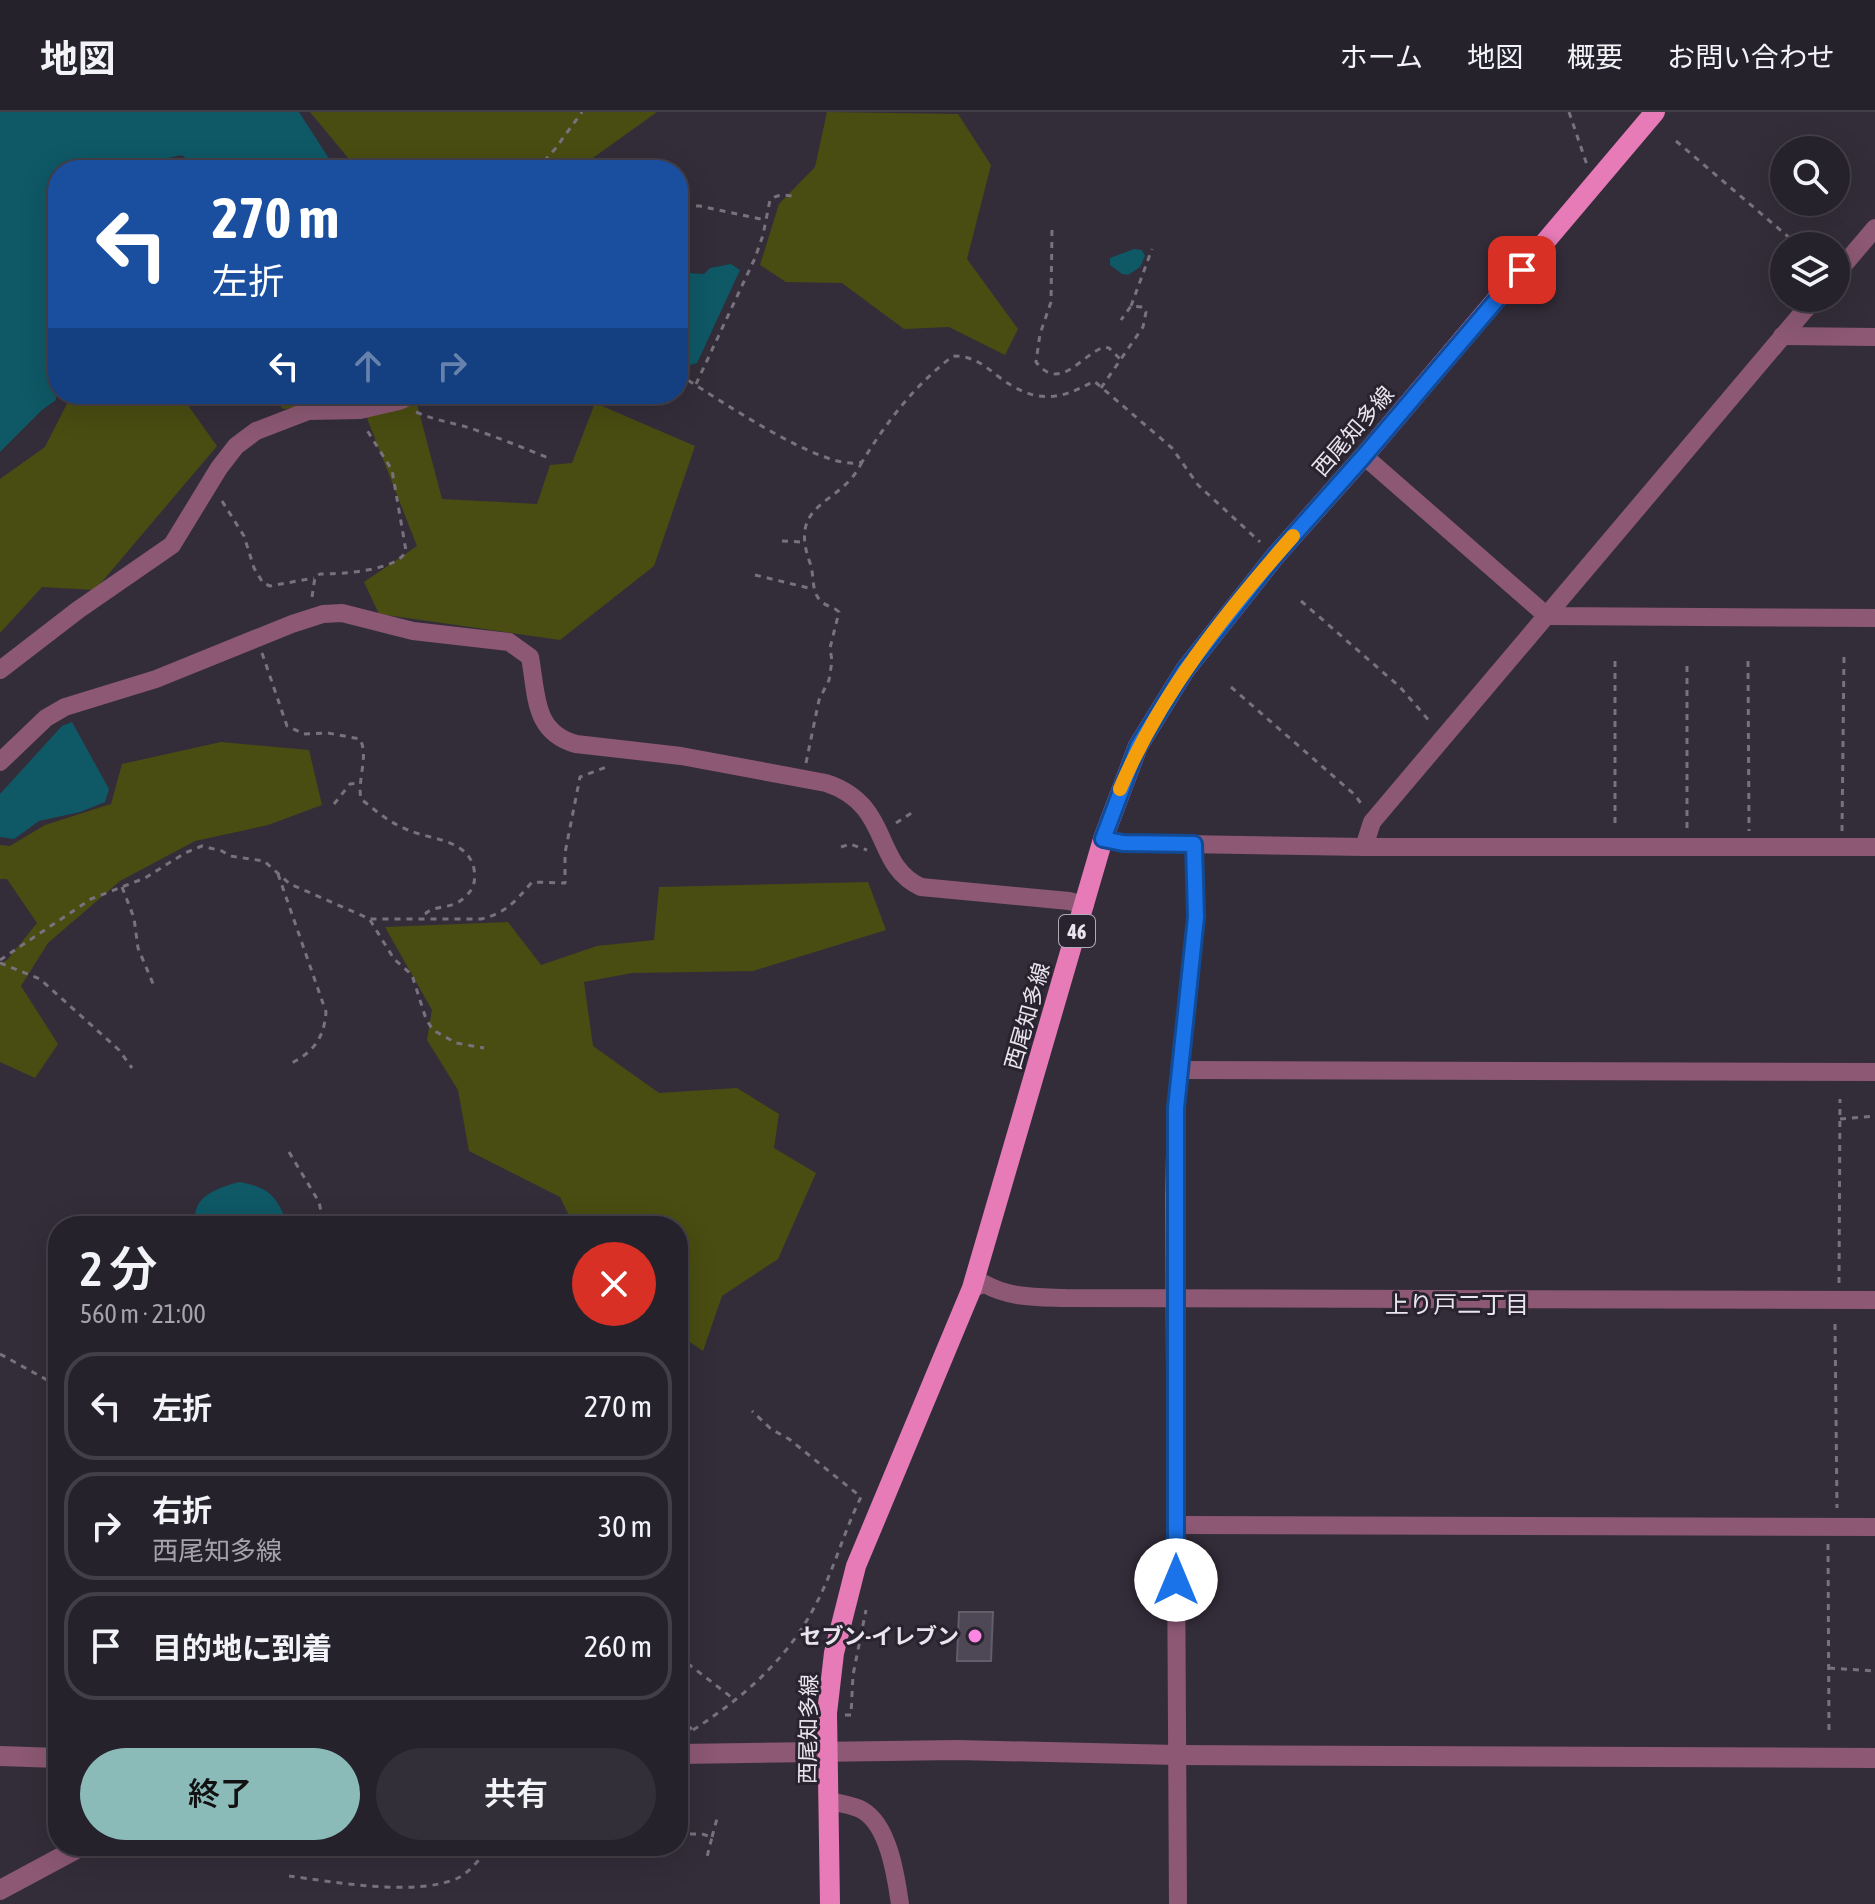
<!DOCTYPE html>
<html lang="ja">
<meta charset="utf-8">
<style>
body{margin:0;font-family:"Asap Condensed","Noto Sans JP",sans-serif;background:#322f38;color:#f1f3f6;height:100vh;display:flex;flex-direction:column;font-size:30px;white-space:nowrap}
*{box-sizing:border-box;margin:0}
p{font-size:26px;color:#a4a4a9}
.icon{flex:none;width:44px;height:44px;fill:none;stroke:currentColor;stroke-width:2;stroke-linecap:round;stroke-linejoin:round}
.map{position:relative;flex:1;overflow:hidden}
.details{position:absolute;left:48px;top:1104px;width:640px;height:640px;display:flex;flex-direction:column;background:#26222c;border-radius:32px;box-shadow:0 8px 32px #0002,0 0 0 2px #423f48}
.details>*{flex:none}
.top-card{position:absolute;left:48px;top:48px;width:640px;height:244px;border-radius:32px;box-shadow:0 8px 32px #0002,0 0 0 2px #423f48;background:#1a4fa0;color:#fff;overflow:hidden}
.tools{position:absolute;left:1770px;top:24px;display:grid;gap:16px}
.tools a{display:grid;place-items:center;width:80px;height:80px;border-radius:50%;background:#26222c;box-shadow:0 8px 32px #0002,0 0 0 2px #423f48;font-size:40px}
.pin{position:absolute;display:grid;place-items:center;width:68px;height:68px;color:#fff;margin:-34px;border-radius:16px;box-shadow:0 4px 12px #0006}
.me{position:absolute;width:88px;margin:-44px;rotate:0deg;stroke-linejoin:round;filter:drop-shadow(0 0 6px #0008)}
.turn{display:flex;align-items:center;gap:28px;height:168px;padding:0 32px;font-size:36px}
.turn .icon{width:104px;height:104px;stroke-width:2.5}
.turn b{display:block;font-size:56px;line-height:68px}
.lanes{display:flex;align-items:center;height:76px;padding:0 32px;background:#0003;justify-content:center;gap:40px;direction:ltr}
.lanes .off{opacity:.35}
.round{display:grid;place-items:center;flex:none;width:84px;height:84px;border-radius:42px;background:#322f38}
.overview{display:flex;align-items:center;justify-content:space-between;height:136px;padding:0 32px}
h1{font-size:48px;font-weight:600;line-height:60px}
.action{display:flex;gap:16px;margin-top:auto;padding:16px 32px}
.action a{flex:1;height:92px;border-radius:48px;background:#8bbbb9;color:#111;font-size:32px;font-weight:600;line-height:92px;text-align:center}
.action a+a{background:#322f38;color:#f1f3f6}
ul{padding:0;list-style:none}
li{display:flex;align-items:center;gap:24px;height:108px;margin:0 16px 12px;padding:0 16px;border:4px solid #423f48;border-radius:32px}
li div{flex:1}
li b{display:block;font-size:30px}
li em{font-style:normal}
header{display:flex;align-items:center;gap:48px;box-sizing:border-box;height:112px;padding:0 40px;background:#26222c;border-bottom:2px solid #423f48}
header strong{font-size:38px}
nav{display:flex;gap:44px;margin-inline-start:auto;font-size:28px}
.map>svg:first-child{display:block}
.green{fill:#494d11}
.water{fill:#0f5866}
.building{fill:#4e4756;stroke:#625c6b;stroke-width:2}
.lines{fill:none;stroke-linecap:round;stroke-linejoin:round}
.path{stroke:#77727d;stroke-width:3;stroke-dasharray:6 6;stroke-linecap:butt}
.minor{stroke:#8c5874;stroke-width:18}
.tertiary{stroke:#8c5874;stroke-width:20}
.primary{stroke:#e67bb7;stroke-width:20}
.route-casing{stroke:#114b97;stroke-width:20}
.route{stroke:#1a73e8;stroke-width:14}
.slow{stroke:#f59e0b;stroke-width:14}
.poi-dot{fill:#fc86e3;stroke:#292330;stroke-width:3}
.labels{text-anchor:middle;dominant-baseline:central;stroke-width:6;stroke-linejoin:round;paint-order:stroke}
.shield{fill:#292330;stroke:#afabb5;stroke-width:2}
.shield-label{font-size:20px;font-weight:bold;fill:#e9e5ee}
.street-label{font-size:22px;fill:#e9e5ee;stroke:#292330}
.poi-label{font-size:22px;font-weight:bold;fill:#e9e5ee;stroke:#292330;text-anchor:end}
.neighbourhood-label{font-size:24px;fill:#e9e5ee;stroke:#292330}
</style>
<header>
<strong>地図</strong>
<nav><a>ホーム</a><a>地図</a><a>概要</a><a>お問い合わせ</a></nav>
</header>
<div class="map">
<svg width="1875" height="1792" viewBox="0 0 1875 1792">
<rect width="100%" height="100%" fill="#332d3a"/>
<!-- green -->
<g class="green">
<path d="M310,0H657L576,58H358Z"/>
<path d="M827,0L958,2L991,53L967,147L1018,217L1005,243L949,215L904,217L842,171L786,170L760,153L779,92L815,55Z"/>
<path d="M72,282H199L187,292L217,334L95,478L42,475L0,521V367L45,335Z"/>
<path d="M270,282H429L417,292L442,387L537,392L550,353L572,351L595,291L695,334L654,454L560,528L379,502L364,470L417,434L361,291L283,297Z"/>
<path d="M221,630L309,638L322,693L268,713L195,729L120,769L48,831L21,874L58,932L35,966L0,950V851L7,848L37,811L7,767H0V733L10,734L45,713L111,692L122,652Z"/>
<path d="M868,770L886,818L753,859L632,861L584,870L593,934L659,981L737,976L779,1002L774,1036L816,1061L778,1147L722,1184L703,1239L678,1222V1114H574L560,1085L469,1039L458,978L427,928L432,898L385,815L508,810L541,853L597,834L654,828L659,775Z"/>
</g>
<!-- water -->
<g class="water">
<path d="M0,0H299L328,45L343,58H198L182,43L146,51L144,58H58V195L49,210L52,232L58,245L56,288L42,298L0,340Z"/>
<path d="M1134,137L1142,138L1145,144L1140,155L1128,163L1122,162L1110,153V146Z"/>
<path d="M731,152L740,158L697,251L687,254L678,245V169L688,161L704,162L710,156Z"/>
<path d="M72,610L109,677L105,690L80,700L39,709L14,727L0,725V682L62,614Z"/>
<path d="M240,1070C271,1076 277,1085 288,1114H198C186,1087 218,1075 240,1070Z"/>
</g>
<!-- building -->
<path class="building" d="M959,1500H993L991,1549H957Z"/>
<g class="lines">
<!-- path -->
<g class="path">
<path d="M1569,0L1587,53"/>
<path d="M1676,29L1799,134"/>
<path d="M536,58L555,37L582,0"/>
<path d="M684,94H700L765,108"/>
<path d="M1052,118L1051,190L1040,222L1036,250C1060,281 1081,243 1104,235L1109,236L1121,248"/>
<path d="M1131,194L1152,137"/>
<path d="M678,262C713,283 825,362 862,350C887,309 916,272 953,244C973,244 984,253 999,265C1034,291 1057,290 1094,269L1172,336L1198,373L1260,430"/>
<path d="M696,272L755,146L763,123L770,88C778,81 787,83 797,85"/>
<path d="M1101,276L1143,215L1146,200L1143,195L1131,194L1121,208"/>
<path d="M416,300C439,310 458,311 481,320C505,328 528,338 551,347"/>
<path d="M222,389L244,424L254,456L263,471L270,474L314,466"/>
<path d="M782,429L802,430"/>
<path d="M755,463L813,477"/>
<path d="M312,485L315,465L320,462C341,462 397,459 406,439L392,358L365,315"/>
<path d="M1301,489L1400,575L1432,612"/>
<path d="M262,541L287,614L304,622L328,621L360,627C369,644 357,668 361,687C376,699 390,711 408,718C431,728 468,727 474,757C476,768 474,777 465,785C452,798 438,792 426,801L428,806"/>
<path d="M1615,549V717"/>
<path d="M1748,549L1749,719"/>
<path d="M1687,554V719"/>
<path d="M1231,575L1355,683L1362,693"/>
<path d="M806,651L819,588L829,568L832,549L830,536L839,500C834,495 829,495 823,491C810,481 815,464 810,451C787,388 842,394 862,350"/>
<path d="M334,692L350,672L359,671"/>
<path d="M896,711L916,698"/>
<path d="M1842,719L1844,543"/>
<path d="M841,735L850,732L867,738"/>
<path d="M278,762L326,900C324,928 312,941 288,953"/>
<path d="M122,775L134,806L138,836L154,874"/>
<path d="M370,808L394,847L412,863L426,907L433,918L456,931L484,936"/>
<path d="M0,848L91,787L145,766L185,741L202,734L222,739L230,744L264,749L290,772L370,807H481C506,801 516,789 532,770L565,771V741L580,665L609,654"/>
<path d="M0,851L40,867L119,938L132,956"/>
<path d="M1840,1007L1875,1004"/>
<path d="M289,1040L319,1090L324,1114"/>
<path d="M1839,1171L1840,987"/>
<path d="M1835,1212L1837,1396"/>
<path d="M0,1242L58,1274"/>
<path d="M1828,1432L1829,1620"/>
<path d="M678,1544L735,1588"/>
<path d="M1829,1556L1875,1559"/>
<path d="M845,1603H851L853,1563L866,1498"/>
<path d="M678,1606L693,1618"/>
<path d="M693,1618C744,1585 788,1547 816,1492C834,1458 844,1419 861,1385L789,1327L771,1317L752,1299"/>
<path d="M678,1722H702L712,1725L707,1745"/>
<path d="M712,1725L718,1703"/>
<path d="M289,1764C335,1770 416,1785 458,1766C470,1760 482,1745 489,1734"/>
</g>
<!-- minor -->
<g class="minor">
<path d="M1836,162L1875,116"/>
<path d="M1782,224L1875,225"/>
<path d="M1364,344L1547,504L1875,506"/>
<path d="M0,558L78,498L172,433L219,356L236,334L256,319L308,299L360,298L399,289L414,282"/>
<path d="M0,650L46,606L65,595L156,567L292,512L323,502L342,501L413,519L509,530L530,545C537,583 533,620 576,632L681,644L826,671C893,693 872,753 921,775L1069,789L1085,793"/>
<path d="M1103,727L1123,731L1364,735H1875"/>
<path d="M1364,735L1372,710L1815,186"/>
<path d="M1179,958L1875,960"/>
<path d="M972,1176L985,1172C1009,1186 1037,1185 1065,1186L1875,1188"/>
<path d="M1176,1413L1875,1415"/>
<path d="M831,1689C840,1692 853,1693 862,1698C889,1713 896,1765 900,1792"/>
<path d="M1178,1792L1174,1086L1176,996L1196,805L1194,732"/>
</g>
<!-- tertiary -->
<g class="tertiary">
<path d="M678,1642L957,1638L1177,1643L1875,1646"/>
<path d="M0,1644L58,1646"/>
<path d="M0,1778L82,1734"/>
</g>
<!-- primary -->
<path class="primary" d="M830,1792L827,1601L834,1541L856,1454L972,1176L1103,727L1138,634L1185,558L1276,443L1364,344L1655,0"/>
</g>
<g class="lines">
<!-- route casing -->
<g class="route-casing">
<path id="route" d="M1176,1468V996L1196,805L1194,732L1123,731L1103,727L1138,634L1185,558L1276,443L1364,344L1522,158"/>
</g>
<!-- route -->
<use href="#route" class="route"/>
<!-- slow -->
<path class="slow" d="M1120,677C1160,582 1225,501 1293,424"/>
</g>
<!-- markers -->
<circle class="poi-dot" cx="975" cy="1524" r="8"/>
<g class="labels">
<!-- shield labels -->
<rect class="shield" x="1059" y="803" width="36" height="32" rx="6"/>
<g class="shield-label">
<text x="1077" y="819">46</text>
</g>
<!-- street labels -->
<g class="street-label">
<text transform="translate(1353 319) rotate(-49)">西尾知多線</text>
<text transform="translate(1027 904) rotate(-74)">西尾知多線</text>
<text transform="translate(808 1617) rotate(-89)">西尾知多線</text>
</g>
<!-- poi labels -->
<g class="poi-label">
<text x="959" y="1524">セブン-イレブン</text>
</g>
<!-- neighbourhood labels -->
<g class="neighbourhood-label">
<text x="1457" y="1192">上り戸二丁目</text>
</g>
</g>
</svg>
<div class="tools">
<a><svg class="icon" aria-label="search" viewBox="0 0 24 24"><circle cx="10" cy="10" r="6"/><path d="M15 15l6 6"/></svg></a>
<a><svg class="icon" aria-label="layers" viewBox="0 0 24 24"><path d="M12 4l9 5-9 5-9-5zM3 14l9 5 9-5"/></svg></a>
</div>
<div class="pin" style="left:1522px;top:158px;background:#d93025"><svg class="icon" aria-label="arrive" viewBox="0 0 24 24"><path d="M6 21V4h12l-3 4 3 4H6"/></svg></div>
<svg class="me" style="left:1176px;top:1468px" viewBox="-20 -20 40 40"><circle r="19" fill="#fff"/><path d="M0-13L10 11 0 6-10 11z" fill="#1a73e8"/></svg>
<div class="top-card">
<div class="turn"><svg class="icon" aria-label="left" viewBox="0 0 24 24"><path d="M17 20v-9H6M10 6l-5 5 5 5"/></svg><div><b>270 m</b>左折</div></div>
<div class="lanes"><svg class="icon" aria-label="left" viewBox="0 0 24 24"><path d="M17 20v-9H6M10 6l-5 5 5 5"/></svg><svg class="icon off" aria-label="ahead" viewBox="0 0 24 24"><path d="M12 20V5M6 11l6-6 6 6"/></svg><svg class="icon off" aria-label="right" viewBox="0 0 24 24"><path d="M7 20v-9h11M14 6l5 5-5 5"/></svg></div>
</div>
<section class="details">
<div class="overview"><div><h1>2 分</h1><p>560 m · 21:00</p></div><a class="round" style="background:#d93025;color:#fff"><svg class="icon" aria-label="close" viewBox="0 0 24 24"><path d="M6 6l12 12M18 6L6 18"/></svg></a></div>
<ul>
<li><svg class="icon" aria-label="left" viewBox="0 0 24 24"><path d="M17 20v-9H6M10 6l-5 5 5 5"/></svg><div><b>左折</b></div><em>270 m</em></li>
<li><svg class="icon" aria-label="right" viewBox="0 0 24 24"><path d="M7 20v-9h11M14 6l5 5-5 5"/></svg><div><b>右折</b><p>西尾知多線</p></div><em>30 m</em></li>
<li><svg class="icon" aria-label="arrive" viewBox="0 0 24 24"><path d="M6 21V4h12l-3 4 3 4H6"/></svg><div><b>目的地に到着</b></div><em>260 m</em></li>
</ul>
<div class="action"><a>終了</a><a>共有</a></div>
</section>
</div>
